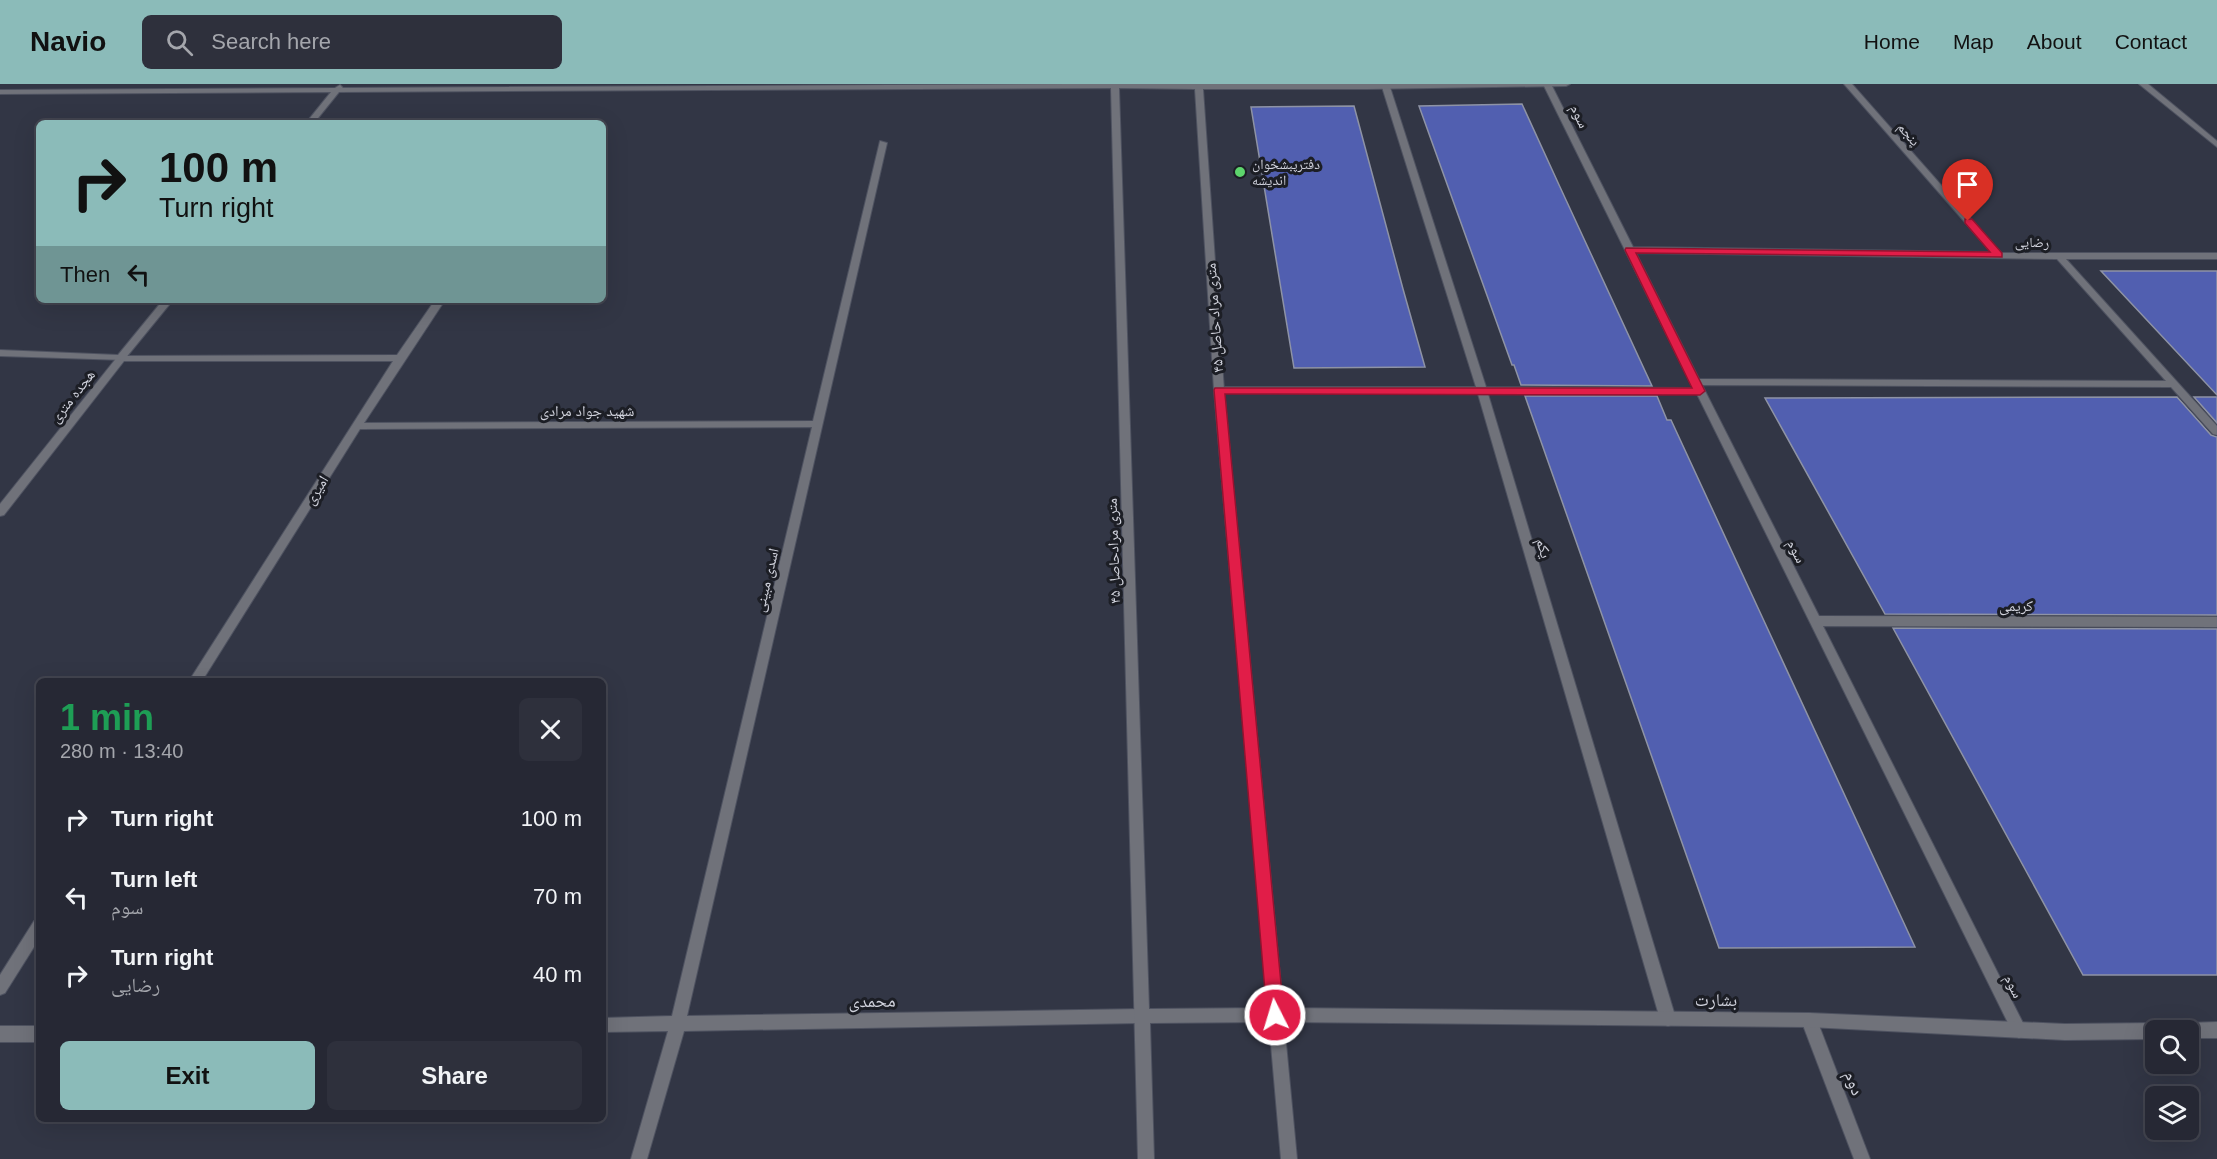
<!DOCTYPE html>
<meta charset="utf-8">
<style>
body{margin:0;font-family:Helvetica,"Noto Naskh Arabic",sans-serif;background:#2e303c;color:#f1f3f6;height:100vh;display:flex;flex-direction:column;font-size:22px;white-space:nowrap}
*{box-sizing:border-box;margin:0}
p{font-size:20px;color:#a4a6ac}
.icon{flex:none;width:33px;height:33px;fill:none;stroke:currentColor;stroke-width:2;stroke-linecap:round;stroke-linejoin:round}
.map{position:relative;flex:1;overflow:hidden}
.sheet{position:absolute;left:36px;top:594px;width:570px;height:444px;display:flex;flex-direction:column;background:#262834;border-radius:9px;box-shadow:0 6px 24px #0002,0 0 0 2px #42444f}
.sheet>*{flex:none}
.hud{position:absolute;left:36px;top:36px;width:570px;height:183px;border-radius:9px;box-shadow:0 6px 24px #0002,0 0 0 2px #42444f;background:#8bbbb9;color:#111;overflow:hidden}
.tools{position:absolute;left:2145px;top:936px;display:grid;gap:12px}
.tools a{display:grid;place-items:center;width:54px;height:54px;border-radius:9px;background:#262834;box-shadow:0 6px 24px #0002,0 0 0 2px #42444f;font-size:30px}
.pin{position:absolute;display:grid;place-items:center;width:51px;height:51px;color:#fff;margin:-62px -26px;border-radius:50% 50% 50% 0;rotate:-45deg;box-shadow:0 0 6px #0007}
.pin .icon{rotate:45deg}
.me{position:absolute;width:66px;margin:-33px;rotate:355deg;stroke-linejoin:round;filter:drop-shadow(0 0 4px #0008)}
.turn{display:flex;align-items:center;gap:21px;height:126px;padding:0 24px;font-size:27px}
.turn .icon{width:78px;height:78px;stroke-width:2.5}
.turn b{display:block;font-size:42px;line-height:51px}
.then{display:flex;align-items:center;height:57px;padding:0 24px;background:#0003;gap:12px;font-size:22px}
.round{display:grid;place-items:center;flex:none;width:63px;height:63px;border-radius:9px;background:#2e303c}
.summary{display:flex;align-items:center;justify-content:space-between;height:102px;padding:0 24px}
h1{font-size:36px;font-weight:700;line-height:45px;color:#1e9e55}
.action{display:flex;gap:12px;margin-top:auto;padding:12px 24px}
.action a{flex:1;height:69px;border-radius:9px;background:#8bbbb9;color:#111;font-size:24px;font-weight:700;line-height:69px;text-align:center}
.action a+a{background:#2e303c;color:#f1f3f6}
ul{padding:0;list-style:none}
li{display:flex;align-items:center;gap:18px;height:78px;padding:0 24px}
li div{flex:1}
li b{display:block;font-size:22px}
li em{font-style:normal}
header{display:flex;align-items:center;gap:36px;box-sizing:border-box;height:84px;padding:0 30px;background:#8bbbb9;color:#111}
header strong{font-size:28px}
nav{display:flex;gap:33px;margin-inline-start:auto;font-size:21px}
.search{width:420px;height:54px;background:#2e303c;display:flex;align-items:center;gap:15px;box-sizing:border-box;padding:0 21px;border-radius:9px;color:#a4a6ac;font-size:22px}
.map>svg:first-child{display:block}
.building{fill:#515fb0;stroke:#8e93a5;stroke-width:1.5}
.lines{fill:none;stroke-linecap:round;stroke-linejoin:round}
.minor-casing{stroke:#4e5260;stroke-width:2}
.tertiary-casing{stroke:#4e5260;stroke-width:2}
.minor{fill:#70727a;fill-rule:evenodd}
.tertiary{fill:#70727a;fill-rule:evenodd}
.route{fill:#e11d48;stroke:#92132f;stroke-width:1.5}
.poi-dot{fill:#5dd56d;stroke:#1c1e25;stroke-width:2}
.labels{text-anchor:middle;dominant-baseline:central;stroke-width:6;stroke-linejoin:round;paint-order:stroke}
.far-street-label{font-size:14px;fill:#d0d2dc;stroke:#1c1e25}
.far-poi-label{font-size:14px;fill:#d0d2dc;stroke:#1c1e25;text-anchor:start}
.street-label{font-size:15px;fill:#d0d2dc;stroke:#1c1e25}
.near-street-label{font-size:18px;fill:#d0d2dc;stroke:#1c1e25}
</style>
<header>
<strong>Navio</strong>
<div class="search"><svg class="icon" aria-label="search" viewBox="0 0 24 24"><circle cx="10" cy="10" r="6"/><path d="M15 15l6 6"/></svg>Search here</div>
<nav><a>Home</a><a>Map</a><a>About</a><a>Contact</a></nav>
</header>
<div class="map">
<svg width="2217" height="1075" viewBox="0 0 2217 1075">
<rect width="100%" height="100%" fill="#323645"/>
<!-- building -->
<g class="building">
<path d="M1522,20L1560,103L1652,302L1521,301L1514,281H1512L1419,22Z"/>
<path d="M1354,22L1403,205L1425,283L1294,284L1251,23Z"/>
<path d="M2101,187H2217V311Z"/>
<path d="M1525,312H1657L1667,336H1671L1915,863L1719,864Z"/>
<path d="M2177,313L2211,351L2217,353V531L1885,530L1765,314Z"/>
<path d="M2194,313H2217V339Z"/>
<path d="M1893,544L2217,545V891H2083Z"/>
</g>
<g class="lines">
<!-- minor casing -->
<g class="minor-casing">
<g id="minor">
<path d="M1547,0L1552,2L1633,163L1991,168L1844,0H1852L2001,169H2217V175H2066L2217,342V351L2213,350L2171,303L1702,301L1819,532L2217,533V543L1823,542L2024,941L2027,946L2024,951L2019,954L2014,951L1697,310H1488L1676,935L1673,940L1668,942L1663,940L1660,935L1478,310L1219,309L1214,306L1219,303H1476L1382,3L1386,1L1390,3L1486,303L1693,304L1544,2ZM1636,169L2057,175L2166,297L1699,295Z"/>
<path d="M2139,0H2148L2217,57V63Z"/>
<path d="M880,57L887,59L687,932L1141,925L1146,927L1149,932L1146,937L1141,939L684,947L647,1075H631L668,947L603,948V934L672,932L812,343L360,345L202,597H189L393,277H124L4,431L0,432V420L118,272L397,271L435,216H445L364,339L813,337Z"/>
<path d="M39,835V855L5,909L0,911V891L34,837Z"/>
<path d="M1809,929L1814,931L1817,936L1870,1075H1854L1801,936L1804,931Z"/>
<rect x="0" y="942" width="39" height="16"/>
</g>
</g>
<!-- tertiary casing -->
<g class="tertiary-casing">
<g id="tertiary">
<path d="M1070,0H1570L1566,2L1368,5H1203L1224,306L1283,924L1809,929L2065,940L2156,939L2161,942L2164,946H2156V955L2065,956L1809,943L1284,938L1297,1075H1281L1269,938L1150,939L1154,1075H1138L1111,4L339,8L314,39H306L331,8L0,10V6L335,4L340,1L343,4ZM1119,4L1195,5L1214,306L1268,924L1149,925Z"/>
<path d="M163,216H173L124,276L0,272V266L118,271Z"/>
<path d="M2217,938V954H2188V946H2180L2183,942L2188,939Z"/>
</g>
</g>
<!-- minor -->
<use href="#minor" class="minor"/>
<!-- tertiary -->
<use href="#tertiary" class="tertiary"/>
</g>
<!-- route -->
<path class="route" d="M1965,135H1972L2002,169V173L1636,169L1705,307L1700,311L1225,310L1284,931L1281,937L1275,939L1269,937L1267,931L1214,306L1215,304H1692L1625,166L1626,164L1990,168L1965,139Z"/>
<!-- markers -->
<circle class="poi-dot" cx="1240" cy="88" r="6"/>
<g class="labels">
<!-- far-street labels -->
<g class="far-street-label">
<text transform="translate(1909 50) rotate(49)">پنجم</text>
<text transform="translate(2032 158) rotate(1)">رضایی</text>
</g>
<!-- far-poi labels -->
<g class="far-poi-label">
<text x="1252" y="80">دفترپبشخوان<tspan x="1252" dy="16">اندیشه</tspan></text>
</g>
<!-- street labels -->
<g class="street-label">
<text transform="translate(1580 32) rotate(64)">سوم</text>
<text transform="translate(1214 234) rotate(-94)">۴۵ متری مراد حاصل</text>
<text transform="translate(72 312) rotate(-52)">هجده متری</text>
<text x="587" y="326">شهید جواد مرادی</text>
<text transform="translate(316 406) rotate(-58)">امیری</text>
<text transform="translate(1544 464) rotate(74)">یکم</text>
<text transform="translate(1113 467) rotate(-92)">۴۵ متری مرادحاصل</text>
<text transform="translate(1797 467) rotate(63)">سوم</text>
<text transform="translate(766 496) rotate(-77)">اسدی مبینی</text>
<text x="2016" y="521">کریمی</text>
<text transform="translate(2014 902) rotate(63)">سوم</text>
</g>
<!-- near-street labels -->
<g class="near-street-label">
<text x="1716" y="916">بشارت</text>
<text transform="translate(872 917) rotate(-1)">محمدی</text>
<text transform="translate(1854 999) rotate(69)">دوم</text>
</g>
</g>
</svg>
<div class="tools">
<a><svg class="icon" aria-label="search" viewBox="0 0 24 24"><circle cx="10" cy="10" r="6"/><path d="M15 15l6 6"/></svg></a>
<a><svg class="icon" aria-label="layers" viewBox="0 0 24 24"><path d="M12 4l9 5-9 5-9-5zM3 14l9 5 9-5"/></svg></a>
</div>
<div class="pin" style="left:1968px;top:137px;background:#d93025"><svg class="icon" aria-label="arrive" viewBox="0 0 24 24"><path d="M6 21V4h12l-3 4 3 4H6"/></svg></div>
<svg class="me" style="left:1275px;top:931px" viewBox="-20 -20 40 40"><circle r="17" fill="#e11d48" stroke="#fff" stroke-width="3"/><path d="M0-11L8 9 0 5-8 9z" fill="#fff"/></svg>
<div class="hud">
<div class="turn"><svg class="icon" aria-label="right" viewBox="0 0 24 24"><path d="M7 20v-9h11M14 6l5 5-5 5"/></svg><div><b>100 m</b>Turn right</div></div>
<div class="then">Then<svg class="icon" aria-label="left" viewBox="0 0 24 24"><path d="M17 20v-9H6M10 6l-5 5 5 5"/></svg></div>
</div>
<section class="sheet">
<div class="summary"><div><h1>1 min</h1><p>280 m · 13:40</p></div><a class="round"><svg class="icon" aria-label="close" viewBox="0 0 24 24"><path d="M6 6l12 12M18 6L6 18"/></svg></a></div>
<ul>
<li><svg class="icon" aria-label="right" viewBox="0 0 24 24"><path d="M7 20v-9h11M14 6l5 5-5 5"/></svg><div><b>Turn right</b></div><em>100 m</em></li>
<li><svg class="icon" aria-label="left" viewBox="0 0 24 24"><path d="M17 20v-9H6M10 6l-5 5 5 5"/></svg><div><b>Turn left</b><p>سوم</p></div><em>70 m</em></li>
<li><svg class="icon" aria-label="right" viewBox="0 0 24 24"><path d="M7 20v-9h11M14 6l5 5-5 5"/></svg><div><b>Turn right</b><p>رضایی</p></div><em>40 m</em></li>
</ul>
<div class="action"><a>Exit</a><a>Share</a></div>
</section>
</div>
